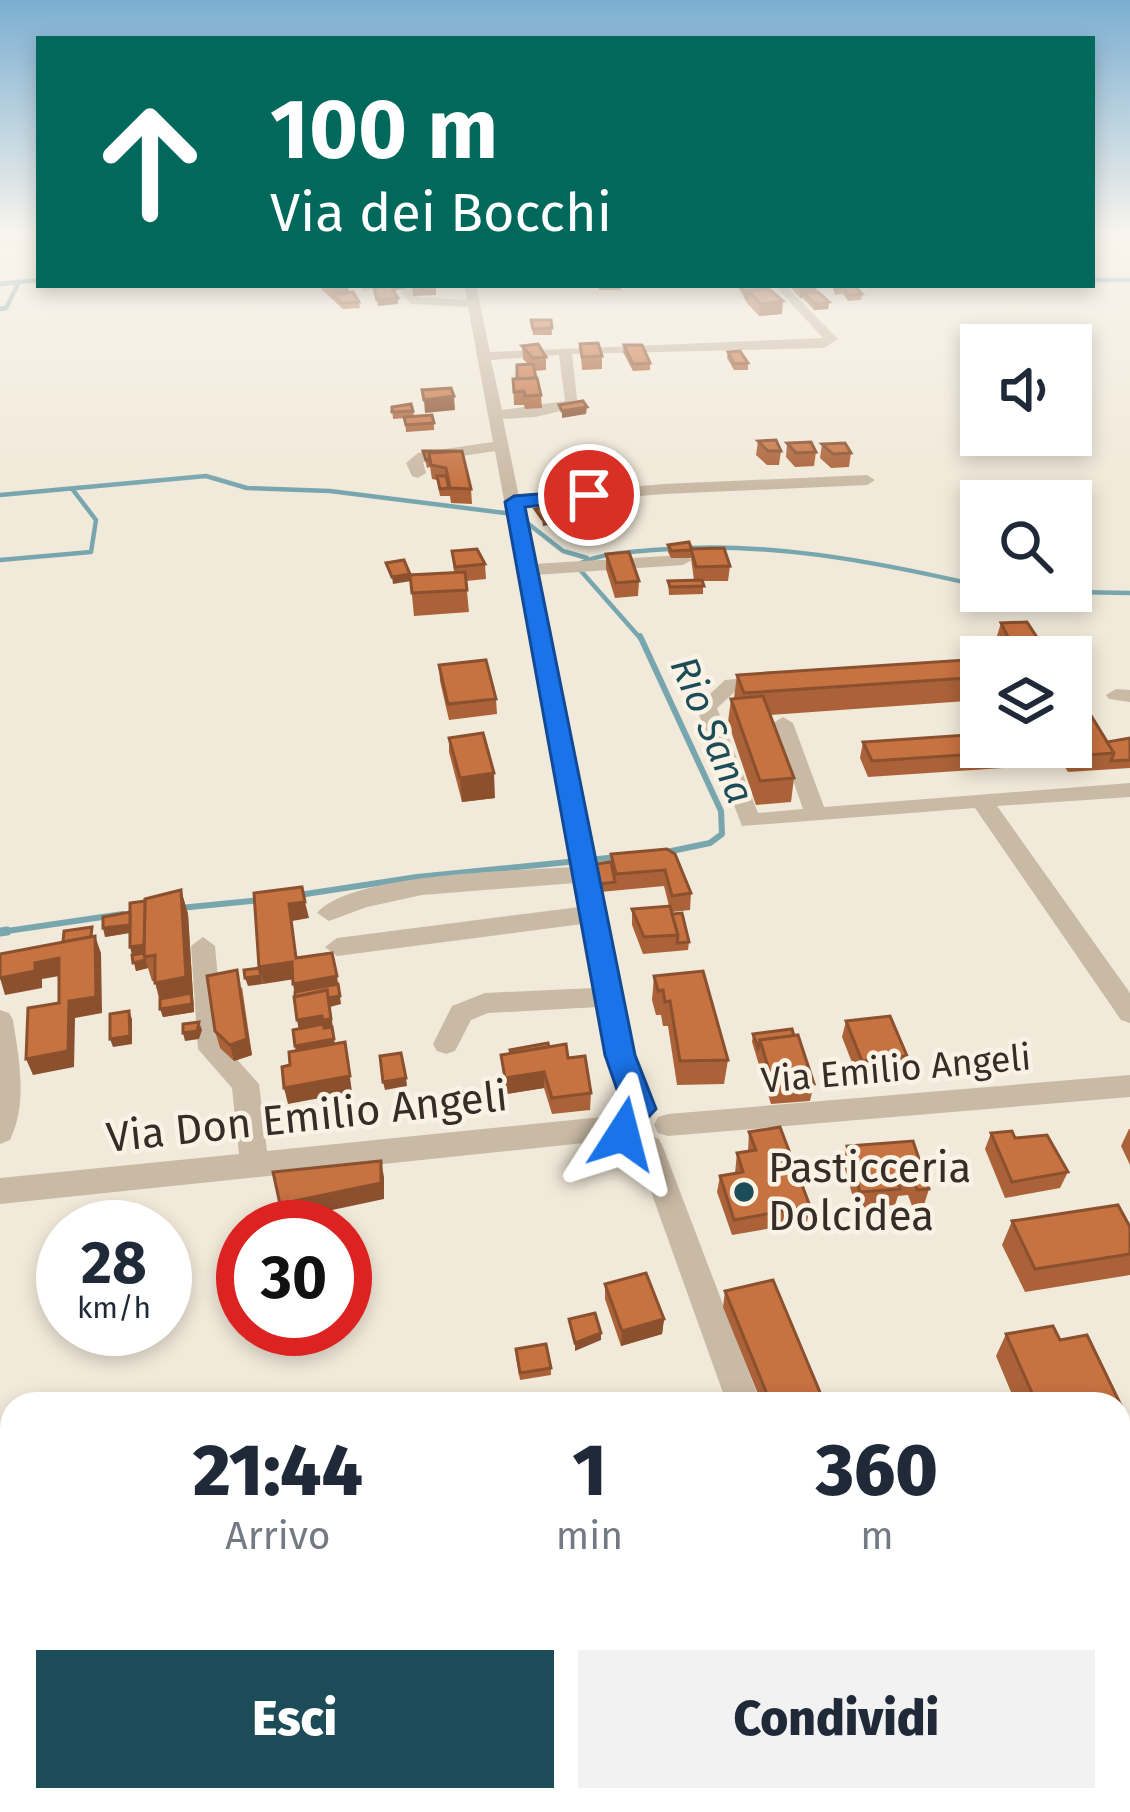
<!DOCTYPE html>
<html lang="it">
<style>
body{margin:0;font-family:"Fira Sans",sans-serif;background:#f2f2f3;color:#1f2937;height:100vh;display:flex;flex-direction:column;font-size:45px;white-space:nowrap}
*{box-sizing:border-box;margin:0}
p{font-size:39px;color:#747a83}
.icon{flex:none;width:66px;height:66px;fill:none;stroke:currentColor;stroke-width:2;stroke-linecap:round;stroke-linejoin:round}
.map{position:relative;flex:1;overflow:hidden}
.side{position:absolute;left:0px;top:1392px;width:1131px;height:420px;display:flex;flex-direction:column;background:#fff;border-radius:36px 36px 0 0;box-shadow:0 6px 18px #0003}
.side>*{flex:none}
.guide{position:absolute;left:36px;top:36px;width:1059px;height:252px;border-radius:0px;box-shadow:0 6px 18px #0003;background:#00695c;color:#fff;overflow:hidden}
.tools{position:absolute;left:960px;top:324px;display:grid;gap:24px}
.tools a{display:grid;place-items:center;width:132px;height:132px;border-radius:0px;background:#fff;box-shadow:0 6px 18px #0003;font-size:60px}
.speed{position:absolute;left:36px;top:1200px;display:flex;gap:24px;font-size:60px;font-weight:700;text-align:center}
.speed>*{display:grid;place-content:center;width:156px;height:156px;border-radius:50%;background:#fff;box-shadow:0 6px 18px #0003;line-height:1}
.speed small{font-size:30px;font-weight:400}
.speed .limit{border:18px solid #d22;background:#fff;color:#111}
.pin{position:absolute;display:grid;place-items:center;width:102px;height:102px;color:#fff;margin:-51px;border:6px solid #fff;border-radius:50%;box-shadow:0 3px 12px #0007}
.me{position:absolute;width:132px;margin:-66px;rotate:9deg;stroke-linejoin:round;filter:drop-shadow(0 0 9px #0008)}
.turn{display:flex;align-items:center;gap:42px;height:252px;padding:0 36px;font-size:54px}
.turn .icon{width:156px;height:156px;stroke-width:2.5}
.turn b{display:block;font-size:84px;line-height:102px}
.eta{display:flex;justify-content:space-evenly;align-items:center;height:204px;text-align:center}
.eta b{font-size:72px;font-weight:800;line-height:84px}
.primary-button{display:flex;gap:24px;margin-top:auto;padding:24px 36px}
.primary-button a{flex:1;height:138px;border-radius:0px;background:#1c4c57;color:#fff;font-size:48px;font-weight:800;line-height:138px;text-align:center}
.primary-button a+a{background:#f2f2f3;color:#1f2937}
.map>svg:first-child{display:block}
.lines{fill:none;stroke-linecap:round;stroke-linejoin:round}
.stream-far2{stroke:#78a6af;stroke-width:4.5}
.stream-far1{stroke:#78a6af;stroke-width:6}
.stream{stroke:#78a6af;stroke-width:9}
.minor{fill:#c9baa5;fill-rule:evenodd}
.wall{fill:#ab6238}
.shaded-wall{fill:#8b502e}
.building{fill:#c77241;stroke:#8b502e;stroke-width:3}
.route{fill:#1a73e8;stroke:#114b97;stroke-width:3}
.poi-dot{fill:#1c4c57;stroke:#f9f2e5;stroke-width:4.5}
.labels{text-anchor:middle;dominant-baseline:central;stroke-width:9;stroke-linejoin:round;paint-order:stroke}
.street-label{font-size:36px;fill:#352d26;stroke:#f9f2e5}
.water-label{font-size:39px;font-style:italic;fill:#1c4c57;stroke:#f9f2e5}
.near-street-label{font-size:42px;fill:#352d26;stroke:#f9f2e5}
.near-poi-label{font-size:42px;fill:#352d26;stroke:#f9f2e5;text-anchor:start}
</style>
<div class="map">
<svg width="1130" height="1812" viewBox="0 0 1130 1812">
<rect width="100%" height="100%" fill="#f1e9d9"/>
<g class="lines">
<!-- stream-far2 -->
<g class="stream-far2">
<path d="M1092,280H1130"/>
<path d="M0,284L39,280"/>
<path d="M0,309L6,308L19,282"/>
<path d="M0,495L206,476L247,488L330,491L505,513"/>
<path d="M526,522L563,551L587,558"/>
<path d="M0,560L91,552L96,520L73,490"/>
<path d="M1014,591L1130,593"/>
<path d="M641,639L581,571V563C603,553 629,552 653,550C764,540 873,561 981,586"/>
</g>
<!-- stream-far1 -->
<g class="stream-far1">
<path d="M640,636L721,811L722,834L710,843L662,853"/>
<path d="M299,895L417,877L618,857"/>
<path d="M180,908L260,900"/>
<path d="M0,932L123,914"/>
</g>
<!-- stream -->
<path class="stream" d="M0,932L7,931"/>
<!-- minor -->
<g class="minor">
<path d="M39,237V243L0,248V242Z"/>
<path d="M361,285H373V289L363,292Z"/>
<path d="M403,285H415L418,297L467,300L464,285H476L490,352L823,338L774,285H785L838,339L824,348L572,354L578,407L535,417L503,419L519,497L664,484L867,475L875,480L867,485L664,494L521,506L533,564L683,555L692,560L683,565L535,575L633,1055L654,1109L650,1117L640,1120L630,1117L626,1109L607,1055L598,1007L488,1013L471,1020L455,1051L446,1054L437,1051L433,1044L452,1006L485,993L594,988L582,924L337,956L325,947L337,938L579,907L575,883L422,895L367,907L329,921L317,913C351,873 518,871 572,867L495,451L423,462L426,473L418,478L412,476L406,463L418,453L493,442L468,307L411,304L402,294ZM559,355L565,401L502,410L491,360Z"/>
<path d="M767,676L774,678V686L737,690L717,708L758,813L803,809L773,723L783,717L793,723L824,807L1130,783V797L997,806L1130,993V1023L1121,1020L975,808L742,826L696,707L725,680Z"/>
<path d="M1116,689L1130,690V702L1109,699L1106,695Z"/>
<path d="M203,937L215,946L224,1045L259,1084L267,1151L622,1115L632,1119L636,1127L632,1135L622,1139L0,1204V1178L239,1154L232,1088L198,1049L191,946Z"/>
<path d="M0,1010L9,1013L13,1020C19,1060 28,1102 10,1140L0,1144Z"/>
<path d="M1130,1075V1097L668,1136L658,1133L654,1125L658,1117L668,1114Z"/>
<path d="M649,1135L659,1139L663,1147L761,1404H727L635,1147L639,1139Z"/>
<path d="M869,1800H911L916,1812H874Z"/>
</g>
</g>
<!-- wall -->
<g class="wall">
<path d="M321,285H348L349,292L359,302L360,308L343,309L322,290Z"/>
<rect x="599" y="285" width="22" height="5"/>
<path d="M737,285H762L782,314L759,316L747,303Z"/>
<path d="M789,285H817L816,292L829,302L828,309L814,310L803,298H800Z"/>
<path d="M832,285H854L862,294L861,300L848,301L843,294L835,295Z"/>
<path d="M531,320H551L552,335H533Z"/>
<path d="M580,344L602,356V369L582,370Z"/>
<path d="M624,345L650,363V370L633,371L623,352Z"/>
<path d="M522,346L546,357V370L535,371L541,395L542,408L525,409L524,405H514L513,379H517L528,364L523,359Z"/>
<path d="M728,352L748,363V370H734L727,358Z"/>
<path d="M392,407L413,411L414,416L434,423V430L406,432L405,418L393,419Z"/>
<path d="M758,441L781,451L779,465H767L756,455Z"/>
<path d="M787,443L816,452L814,466L795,467L786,457Z"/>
<path d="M822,444L851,453L849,467L831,468L820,458Z"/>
<path d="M423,451L471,489L472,504L451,503L450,496H440L437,480L432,479L430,467L427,468Z"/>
<path d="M668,545L692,549L730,566L728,581H703V594L669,595L668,581L694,580L691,558H671L668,552Z"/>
<path d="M452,551L485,564L486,579L466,581L469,612L414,616L410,575L454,572Z"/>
<path d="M606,554L639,581L638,596L615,598L606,569Z"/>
<path d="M1001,623L1038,639L1036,646L1044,657L1005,656L996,639Z"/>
<path d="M981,659V700L770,715L794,778L791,802L756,805L728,722L731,699L734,698L737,675Z"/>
<path d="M439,665L496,699L497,714L449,720L440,681Z"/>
<path d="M1071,683L1107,742L1130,738V768L1068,772L1063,764L868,777L860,758L863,742L1071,747Z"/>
<path d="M449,738L495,798L462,802L449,752Z"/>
<path d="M667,849L691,893L690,910L672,912L689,942L688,950L643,954L632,925V909L669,906L664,886L600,892L596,864L611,862V854Z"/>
<path d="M181,890L188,914L194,1012L163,1017L155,981H152L148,968L136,971L130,933L105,937L130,912L145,901Z"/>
<path d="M654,976L728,1060L724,1084L677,1085L668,1026H663L661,1015H656L652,1000Z"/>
<path d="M242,987L252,1055L234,1061L220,1048L215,1031Z"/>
<path d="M846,1021L907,1056L902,1072L858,1078L842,1037Z"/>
<path d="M753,1034L814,1084L810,1101L771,1104L752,1042Z"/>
<path d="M549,1047L568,1058L591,1093L590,1110L552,1114L544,1088L506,1094L501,1055Z"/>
<path d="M1129,1129H1130V1165L1121,1146Z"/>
<path d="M749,1132L810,1206L807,1222L732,1235L717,1192L720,1176L735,1173L737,1153L748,1151Z"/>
<path d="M991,1133L1015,1138L1068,1172L1060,1188L1005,1198L985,1149Z"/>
<path d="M847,1146L929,1189L924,1205L912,1206L908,1195L898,1196L895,1205L856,1208L843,1162Z"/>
<path d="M1012,1221L1130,1227V1275L1025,1292L1002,1245Z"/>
<path d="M605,1284L664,1319L662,1334L621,1346L605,1299Z"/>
<path d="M725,1291L823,1404H762L723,1307Z"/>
<path d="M1053,1326L1060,1340L1087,1335L1130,1424V1481L1119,1483V1404H1016L996,1356L1006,1334Z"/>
<path d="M516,1357L551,1368V1375L520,1380Z"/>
<path d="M1130,1522V1625L1119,1601V1525Z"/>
</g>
<!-- shaded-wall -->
<g class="shaded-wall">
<path d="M348,285L349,296H334L333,287Z"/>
<path d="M389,285H404V289L390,291Z"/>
<path d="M412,285H436V295L413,296Z"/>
<path d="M817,285L815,296L804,293L803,298H800L801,286Z"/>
<path d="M398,298V304L378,306L377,300Z"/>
<path d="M783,301L782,314L759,316L761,304Z"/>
<path d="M829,302L828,309L814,310L815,304Z"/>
<path d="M454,396L455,410L425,413L424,400Z"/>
<path d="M587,407L586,414L562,418V411Z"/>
<path d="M562,516V523L543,526L542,519Z"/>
<path d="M410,574L411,581L393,584L392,577Z"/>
<path d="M494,773L495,798L462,802L460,778Z"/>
<path d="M181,890L188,914L194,1012L163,1017L160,1009L163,1007L155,983Z"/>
<path d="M305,902L309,918L292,921L299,975L289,904Z"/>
<path d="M132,924L134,932L105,937L103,928Z"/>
<path d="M95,936L101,953L102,1013L75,1018L74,1067L33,1075L26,1059L69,1001Z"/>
<path d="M147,944L144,957L148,968L136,971L130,947Z"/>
<path d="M59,958L65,975L42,979V988L5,995L0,978L35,963Z"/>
<path d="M292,962L295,979L263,984L259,967Z"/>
<path d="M237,970L252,1055L234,1061L230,1045Z"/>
<path d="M261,976L263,984L248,986L245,978Z"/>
<path d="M337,976L341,1004L330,1007L334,1035L300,1037L297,1020L329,1007L296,1001L293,984Z"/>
<path d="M129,1011L132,1019V1044L113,1047L110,1039Z"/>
<path d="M199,1022L202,1030L199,1039L185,1041L183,1033Z"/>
<path d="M334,1039L335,1047L296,1054L295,1046Z"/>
<path d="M345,1042L352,1092L288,1104L284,1088Z"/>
<path d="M544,1072V1088L506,1094L505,1078Z"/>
<path d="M406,1078L407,1086L385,1090L383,1082Z"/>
<path d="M381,1161L384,1177V1199L285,1220L280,1204Z"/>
<path d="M664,1319L662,1334L621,1346L622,1331Z"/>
<path d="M601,1333V1340L575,1351V1343Z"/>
<rect x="173" y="1800" width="8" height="12"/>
</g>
<!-- building -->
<g class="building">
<path d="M381,285H390L398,298L377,300L374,288L383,287Z"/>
<path d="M740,285H762L764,289L748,291L747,297Z"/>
<path d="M835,285H854L862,294L849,295L844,288L836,289Z"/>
<path d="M769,289L783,301L761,304L748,291Z"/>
<path d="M353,292L359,302L342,303L333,295Z"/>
<path d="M818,292L829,302L815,304L804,293Z"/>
<path d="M531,320H551L552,328L533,329Z"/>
<path d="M598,343L602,356L582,357L580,344Z"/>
<path d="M538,344L546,357L533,358L522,346Z"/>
<path d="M624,345H642L650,363L633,364Z"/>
<path d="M740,351L748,363L734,364L728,352Z"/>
<path d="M533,364L536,378L517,379V365Z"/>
<path d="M537,378L541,395L525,396L524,391L514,392L513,379Z"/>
<path d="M451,388L454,396L424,400L422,390Z"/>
<path d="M583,401L587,407L562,411L559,405Z"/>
<path d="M411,404L413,411L392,412V407Z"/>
<path d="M432,415L434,423L406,425L404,417Z"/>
<path d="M776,440L781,451H768L758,441Z"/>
<path d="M811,442L816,452L796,453L787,443Z"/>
<path d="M845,443L851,453L833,454L822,444Z"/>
<path d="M423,451H457L429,453L430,460H426Z"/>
<path d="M462,451L471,489L450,488L446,468L431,465L429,453Z"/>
<path d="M437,476H446L449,488L440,489Z"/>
<path d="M555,506L562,516L542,519L535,509Z"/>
<path d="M689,542L692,550L671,551L668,545Z"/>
<path d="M724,548L730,566L696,567L691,549Z"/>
<path d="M477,549L485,564L455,567L452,551Z"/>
<path d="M629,552L639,581L616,583L606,554Z"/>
<path d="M404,560L410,574L392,577L386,563Z"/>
<path d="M465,572L467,590L412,593L410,575Z"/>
<path d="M702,580L704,586L670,587L668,581Z"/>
<path d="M1027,622L1038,639L1010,641L1001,623Z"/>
<path d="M1034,642L1044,657H1023L1014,644Z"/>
<path d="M981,659V677L744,693L737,675Z"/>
<path d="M486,660L496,699L448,704L439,665Z"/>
<path d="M1071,683L1114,753L1074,756L1069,748L872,761L863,742L981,734V747H1071V737H1081L1071,730Z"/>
<path d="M763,696L794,778L760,781L731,699Z"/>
<path d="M483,733L494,773L460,778L449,738Z"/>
<path d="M1130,738V760L1111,761L1114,753L1107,742Z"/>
<path d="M667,849L675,854L691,893L672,896L665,870L616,874L611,854Z"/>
<path d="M611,862L615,882L600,884L596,864Z"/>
<path d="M302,887L305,902L289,904L296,958L332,953L337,976L293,984L292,962L259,967L254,893Z"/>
<path d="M181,890L186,977L155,983V955L144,957L145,899Z"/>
<path d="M145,901L144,945L130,947V903Z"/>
<path d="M670,906L678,935L644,937L632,909Z"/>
<path d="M130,912V925L103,928V917Z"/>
<path d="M682,913L689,942L677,943L678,935L672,914Z"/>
<path d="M92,927L91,937L63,942L64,931Z"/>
<path d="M95,936L96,997L69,1001L68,1051L26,1059L28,1008L59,1003V958L35,963V971L0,978V954Z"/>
<path d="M144,953L145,960L133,963L132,955Z"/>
<path d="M259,968L261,976L245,978L244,970Z"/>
<path d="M237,970L247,1039L230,1045L215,1031L207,976Z"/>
<path d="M703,971L728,1060L680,1061L670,1001L665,1002L663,990L658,991L654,976Z"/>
<path d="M338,984L340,996L328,998L327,990L295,997V992Z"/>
<path d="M327,990L331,1019L323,1020L322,1016L297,1020L294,997Z"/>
<path d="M191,993L192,1004L160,1009V999Z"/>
<path d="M129,1011L130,1036L110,1039V1014Z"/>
<path d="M890,1016L907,1056L862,1061L846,1021Z"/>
<path d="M199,1022L197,1031L183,1033V1024Z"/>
<path d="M323,1024L324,1028L332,1027L334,1039L295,1046L293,1030Z"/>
<path d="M792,1029L794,1036L760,1040L758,1048L753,1034Z"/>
<path d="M798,1035L814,1084L774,1087L760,1040Z"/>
<path d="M345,1042L350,1076L284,1088L282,1067L290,1065L289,1052Z"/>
<path d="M548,1043L549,1047L511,1053L510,1050Z"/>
<path d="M566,1044L568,1058L585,1056L591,1093L552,1098L544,1072L505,1078L501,1055Z"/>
<path d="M401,1053L406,1078L383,1082L380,1056Z"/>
<path d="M780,1127L810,1206L734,1220L720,1176L743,1172L737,1153L756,1150L749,1132Z"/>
<path d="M1012,1131L1015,1138L1047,1135L1068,1172L1012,1182L991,1133Z"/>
<path d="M913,1141L929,1189L917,1190L913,1179L897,1180L900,1189L860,1192L847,1146Z"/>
<path d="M381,1161V1183L280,1204L273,1172Z"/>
<path d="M1118,1205L1130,1227V1254L1035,1269L1012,1221Z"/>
<path d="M646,1273L664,1319L622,1331L605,1284Z"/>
<path d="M773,1280L824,1402L814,1404H771L725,1291Z"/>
<path d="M595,1313L601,1333L575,1343L569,1319Z"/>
<path d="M1053,1326L1060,1340L1087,1335L1130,1424V1463L1119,1465V1404H1037L1006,1334Z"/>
<path d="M546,1344L551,1368L520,1373L516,1349Z"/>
<path d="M881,1399L883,1404H853Z"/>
<path d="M1130,1522V1573L1119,1549V1525Z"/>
<rect x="134" y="1800" width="39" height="12"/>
<path d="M1121,1802L1125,1812H1078Z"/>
</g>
<!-- sky -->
<linearGradient id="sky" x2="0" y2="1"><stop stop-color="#7baed1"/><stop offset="0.48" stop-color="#f9f5ee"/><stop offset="1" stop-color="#f9f5ee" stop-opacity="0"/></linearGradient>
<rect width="1130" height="489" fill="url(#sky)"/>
<!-- route -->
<path class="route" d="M589,490L596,491V499L525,507L635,1055L656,1109L639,1127L635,1143L623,1147L612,1143L607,1121L612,1112L622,1104L605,1055L505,502L514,496Z"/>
<!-- markers -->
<circle class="poi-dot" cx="744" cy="1192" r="12"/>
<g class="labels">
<!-- street labels -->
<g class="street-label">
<text transform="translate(896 1069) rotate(-5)">Via Emilio Angeli</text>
</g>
<!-- water labels -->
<g class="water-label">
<text transform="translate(712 730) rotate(67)">Rio Sana</text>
</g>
<!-- near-street labels -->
<g class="near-street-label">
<text transform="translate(307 1117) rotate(-6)">Via Don Emilio Angeli</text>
</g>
<!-- near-poi labels -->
<g class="near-poi-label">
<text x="768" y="1168">Pasticceria<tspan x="768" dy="48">Dolcidea</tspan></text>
</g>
</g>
</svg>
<div class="tools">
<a><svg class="icon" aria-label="sound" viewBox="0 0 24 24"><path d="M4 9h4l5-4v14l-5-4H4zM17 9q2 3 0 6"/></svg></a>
<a><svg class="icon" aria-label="search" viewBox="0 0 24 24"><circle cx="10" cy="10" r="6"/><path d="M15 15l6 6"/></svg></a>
<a><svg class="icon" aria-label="layers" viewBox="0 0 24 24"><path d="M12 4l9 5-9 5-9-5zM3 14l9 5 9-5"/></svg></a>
</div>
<div class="speed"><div>28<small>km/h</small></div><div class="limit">30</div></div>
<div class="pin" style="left:589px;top:495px;background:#d93025"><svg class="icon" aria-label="arrive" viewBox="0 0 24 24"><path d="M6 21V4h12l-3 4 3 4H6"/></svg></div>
<svg class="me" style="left:623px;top:1134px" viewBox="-20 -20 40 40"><path d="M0-17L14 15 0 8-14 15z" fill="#1a73e8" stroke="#fff" stroke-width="4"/></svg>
<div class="guide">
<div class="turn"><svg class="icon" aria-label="ahead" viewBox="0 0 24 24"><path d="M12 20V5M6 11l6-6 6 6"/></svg><div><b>100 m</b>Via dei Bocchi</div></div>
</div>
<section class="side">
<div class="eta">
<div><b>21:44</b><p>Arrivo</p></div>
<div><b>1</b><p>min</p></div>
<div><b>360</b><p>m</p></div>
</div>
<div class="primary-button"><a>Esci</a><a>Condividi</a></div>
</section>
</div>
